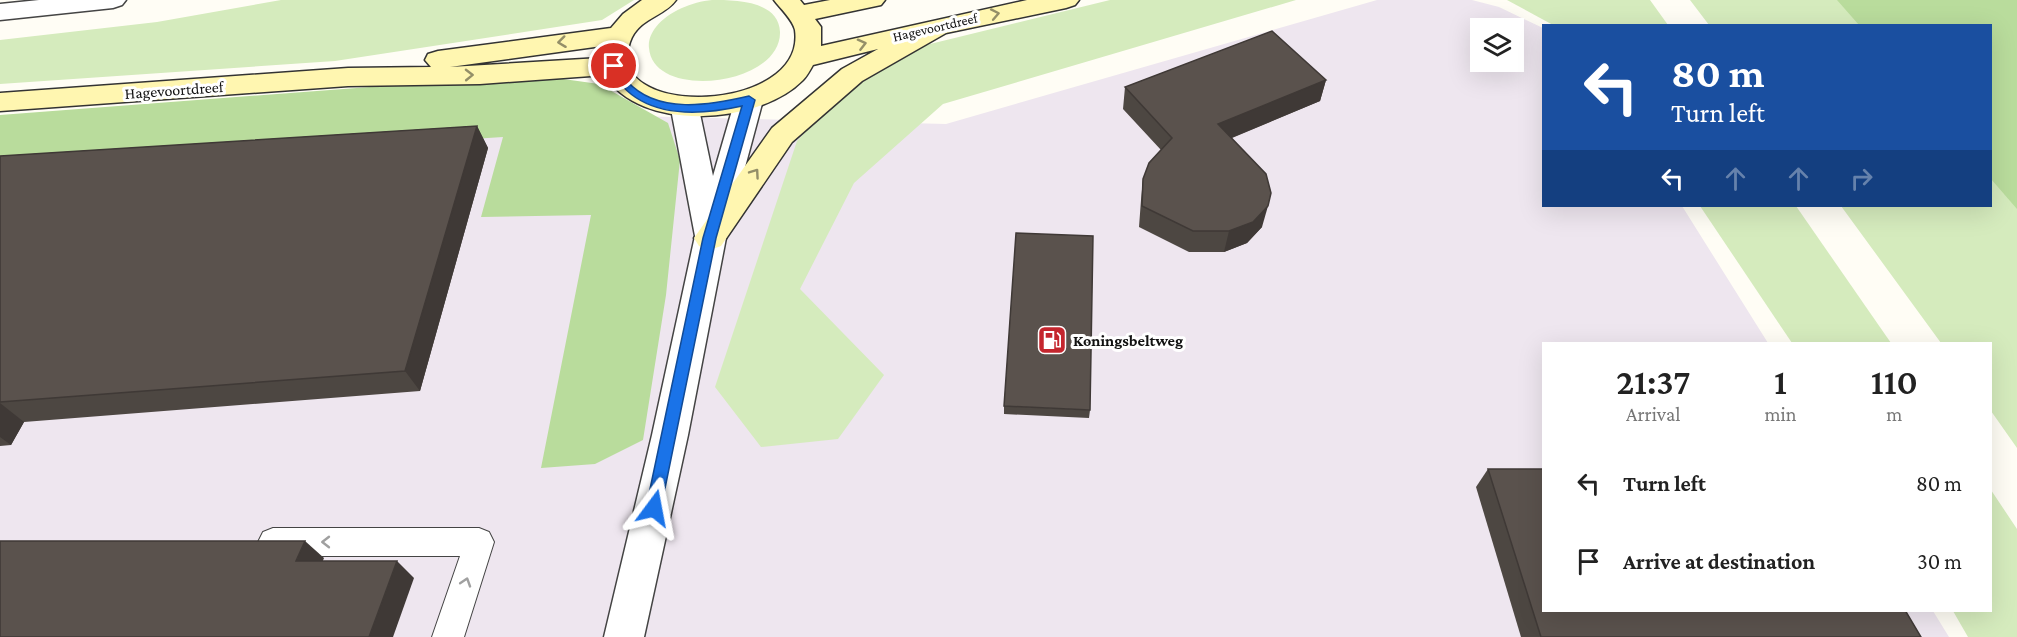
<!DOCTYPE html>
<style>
body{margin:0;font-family:"Crimson Pro",serif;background:#f2f2f2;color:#222;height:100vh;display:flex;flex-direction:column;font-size:22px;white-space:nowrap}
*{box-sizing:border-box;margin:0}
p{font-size:20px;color:#767676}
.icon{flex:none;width:33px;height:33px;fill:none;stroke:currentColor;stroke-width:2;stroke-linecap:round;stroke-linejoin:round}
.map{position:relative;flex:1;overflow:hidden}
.sheet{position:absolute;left:1542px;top:342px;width:450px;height:270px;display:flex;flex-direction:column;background:#fff;border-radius:0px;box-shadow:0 6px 24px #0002}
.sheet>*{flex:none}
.top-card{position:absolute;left:1542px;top:24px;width:450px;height:183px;border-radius:0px;box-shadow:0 6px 24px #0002;background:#1a4fa0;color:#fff;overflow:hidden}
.controls{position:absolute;left:1470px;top:18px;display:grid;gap:12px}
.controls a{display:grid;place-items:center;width:54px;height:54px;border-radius:0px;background:#fff;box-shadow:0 6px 24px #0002;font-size:30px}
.pin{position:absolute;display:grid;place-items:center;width:51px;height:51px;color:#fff;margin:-26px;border:3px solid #fff;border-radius:50%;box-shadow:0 2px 6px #0007}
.me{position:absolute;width:66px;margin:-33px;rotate:13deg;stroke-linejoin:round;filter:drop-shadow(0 0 4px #0008)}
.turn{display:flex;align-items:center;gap:21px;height:126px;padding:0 30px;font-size:27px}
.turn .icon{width:78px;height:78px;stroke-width:2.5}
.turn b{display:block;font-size:42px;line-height:51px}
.lanes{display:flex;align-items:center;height:57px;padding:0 30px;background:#0003;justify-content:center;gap:30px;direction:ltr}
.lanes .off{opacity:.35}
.eta{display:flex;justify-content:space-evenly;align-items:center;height:102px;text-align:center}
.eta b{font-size:36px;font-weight:600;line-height:42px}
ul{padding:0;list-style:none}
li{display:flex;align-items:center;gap:18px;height:78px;padding:0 30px}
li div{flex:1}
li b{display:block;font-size:22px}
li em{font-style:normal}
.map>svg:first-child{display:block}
.industrial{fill:#eee6ef;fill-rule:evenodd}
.green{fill:#d5ebbd}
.forest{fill:#b9dc9c}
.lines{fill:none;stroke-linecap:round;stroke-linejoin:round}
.service-casing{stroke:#444;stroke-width:2}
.minor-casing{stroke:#444;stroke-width:3}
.secondary-casing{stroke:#333;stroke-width:3}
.service{fill:#fff;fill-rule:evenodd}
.minor{fill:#fff;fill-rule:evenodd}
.secondary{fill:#fff6b0;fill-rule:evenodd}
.wall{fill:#4d4742}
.shaded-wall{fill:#3f3936}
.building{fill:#5a524d;stroke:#3f3936;stroke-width:1.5}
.oneway{stroke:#948f68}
.oneway2{stroke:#a0a0a0}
.route{fill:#1a73e8;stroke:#114b97;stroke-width:1.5}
.labels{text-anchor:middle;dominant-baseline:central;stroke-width:6;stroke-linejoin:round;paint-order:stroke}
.far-street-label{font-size:14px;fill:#111;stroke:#fff}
.street-label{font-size:16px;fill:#111;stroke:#fff}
.poi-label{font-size:16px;font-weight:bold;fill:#111;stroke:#fff;text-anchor:start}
</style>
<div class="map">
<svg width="2017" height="637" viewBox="0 0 2017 637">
<rect width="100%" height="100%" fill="#fffdf5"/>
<!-- industrial -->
<path class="industrial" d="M1377,0H1472L1499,7L1543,28L1544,206H1682L1768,343L1544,344V610L1933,611L1949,637H0V157L633,116L946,124ZM1480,28H1514V62H1480Z"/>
<!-- green -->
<g class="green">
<path d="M281,0H634L602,20L335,61L0,84V40L157,22Z"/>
<path d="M712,0C734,0 779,0 780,32C781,86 653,101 649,48C648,41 651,33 656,27C669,11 692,2 712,0Z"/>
<path d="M1110,0H1296L943,104L854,183L800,289L884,375L838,439L761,447L715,387L797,141L825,110L851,87L926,45Z"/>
<path d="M1507,0H1650L1668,25H1553Z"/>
<path d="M1690,0H2017V448L1991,411L1990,344L1941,343L1841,206H1990V26L1709,25Z"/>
<path d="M1700,206H1796L1891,343H1792Z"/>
<path d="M1991,490L2017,529V637H1968L1953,611L1990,610Z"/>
</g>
<!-- forest -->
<g class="forest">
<path d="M1837,0H2017V209L1991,179L1990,26L1859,25Z"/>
<path d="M556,78L599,84L668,123L680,160L666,295L643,440L595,464L541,468L591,215L481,217L503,137L0,170V115L383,86Z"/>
</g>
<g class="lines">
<!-- service casing -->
<g class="service-casing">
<path id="service" d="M273,528H479L489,532L494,542L464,637H432L460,556H273L263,552L258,542L263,532Z"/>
</g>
<!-- minor casing -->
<g class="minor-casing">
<g id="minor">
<path d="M39,0H126L122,5L113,8L0,20V4Z"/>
<path d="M749,91L759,93L763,100L726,238L688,435L644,637H604L652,435L695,236L671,109L675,102L685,100L695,102L699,109L713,176L735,100L739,93Z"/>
</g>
</g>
<!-- secondary casing -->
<g class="secondary-casing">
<path id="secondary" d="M642,0H676C664,17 638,18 630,42C601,120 807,114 795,30C793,20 780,8 774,0H800L804,5L830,0H885L881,5L815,19L821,27V46L1027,0H1079L1075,5L1066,8L946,33L862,81L792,142L721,246L710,250L699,246L694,238L772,128L842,69L878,49L813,65C810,70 807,76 803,80C759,125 640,133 605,75L480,84L348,86L0,111V93L348,68L431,67L425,60L428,54L438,51L611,28L623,14ZM602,46L600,58L450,67Z"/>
</g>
<!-- service -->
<use href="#service" class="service"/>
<!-- minor -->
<use href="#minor" class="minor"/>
<!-- secondary -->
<use href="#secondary" class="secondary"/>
</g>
<!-- wall -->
<g class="wall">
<path d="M1326,80L1320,101L1232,138L1262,227L1247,243L1224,252H1189L1139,227L1141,200L1143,179L1161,150L1123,109L1125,87Z"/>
<path d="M477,126L488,148L420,391L24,422L11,445L0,446V156Z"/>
<path d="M1004,406L1090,410L1089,418L1004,414Z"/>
<path d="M1488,469L1921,637H1521L1476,487Z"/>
</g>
<!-- shaded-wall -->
<g class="shaded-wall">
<path d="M1326,80L1320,101L1214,145L1218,124Z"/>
<path d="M477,126L488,148L420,391L405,371Z"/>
<path d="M1268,206L1262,227L1247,243L1224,252L1229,231Z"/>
<path d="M0,403L24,422L11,445L0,437Z"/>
<path d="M305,541L324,558L316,578L296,561Z"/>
<path d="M397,561L414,578L393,637H369Z"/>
</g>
<!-- building -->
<g class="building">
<path d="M1272,31L1326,80L1218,124L1266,174L1271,193L1268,206L1253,222L1229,231H1193L1142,206L1143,179L1149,163L1172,138L1125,87Z"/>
<path d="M477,126L405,371L0,402V156Z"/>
<path d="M1016,233L1093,236L1090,410L1004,406Z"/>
<path d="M1488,469H1544V610H1905L1921,637H1541Z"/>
<path d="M0,541H305L296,561H397L369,637H0Z"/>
</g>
<!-- one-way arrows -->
<defs><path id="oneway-chevron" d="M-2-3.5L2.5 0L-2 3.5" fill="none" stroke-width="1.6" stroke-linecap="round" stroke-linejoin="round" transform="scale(1.5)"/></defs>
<g class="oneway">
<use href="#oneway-chevron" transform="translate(995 14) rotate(-11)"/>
<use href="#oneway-chevron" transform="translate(562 42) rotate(173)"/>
<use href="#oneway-chevron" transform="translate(862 44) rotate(-14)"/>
<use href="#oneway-chevron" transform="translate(469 75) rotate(-1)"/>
<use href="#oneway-chevron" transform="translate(755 173) rotate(-55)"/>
</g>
<g class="oneway2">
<use href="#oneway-chevron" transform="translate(326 542) rotate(-180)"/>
<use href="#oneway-chevron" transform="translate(466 582) rotate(-72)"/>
</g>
<!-- route -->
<path class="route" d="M614,63L618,64C621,69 624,76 627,81C657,115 711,105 749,96L755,100L716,238L661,508L659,512L654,515L648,512L646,508L703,238L742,106C693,117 634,118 609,66Z"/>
<!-- icons -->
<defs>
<g id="fuel-square" transform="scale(1.5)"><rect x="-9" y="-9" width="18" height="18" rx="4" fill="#c4262e" stroke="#fff"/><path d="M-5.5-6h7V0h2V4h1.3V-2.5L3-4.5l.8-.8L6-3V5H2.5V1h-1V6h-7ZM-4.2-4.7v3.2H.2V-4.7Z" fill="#fff"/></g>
</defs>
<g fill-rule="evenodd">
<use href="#fuel-square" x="1052" y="340"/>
</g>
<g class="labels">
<!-- far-street labels -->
<g class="far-street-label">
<text transform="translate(935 27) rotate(-13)">Hagevoortdreef</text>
</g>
<!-- street labels -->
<g class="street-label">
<text transform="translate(174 90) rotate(-4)">Hagevoortdreef</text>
</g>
<!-- poi labels -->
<g class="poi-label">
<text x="1073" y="340">Koningsbeltweg</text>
</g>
</g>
</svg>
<div class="controls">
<a><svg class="icon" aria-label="layers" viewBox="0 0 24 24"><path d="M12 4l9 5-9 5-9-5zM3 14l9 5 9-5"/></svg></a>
</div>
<div class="pin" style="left:614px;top:66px;background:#d93025"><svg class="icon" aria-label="arrive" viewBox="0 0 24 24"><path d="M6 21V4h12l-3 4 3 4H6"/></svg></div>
<svg class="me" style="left:654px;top:508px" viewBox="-20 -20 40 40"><path d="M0-17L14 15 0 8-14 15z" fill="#1a73e8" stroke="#fff" stroke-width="4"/></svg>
<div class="top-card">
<div class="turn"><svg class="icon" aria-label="left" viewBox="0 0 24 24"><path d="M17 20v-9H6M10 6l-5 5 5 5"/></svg><div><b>80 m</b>Turn left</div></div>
<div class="lanes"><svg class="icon" aria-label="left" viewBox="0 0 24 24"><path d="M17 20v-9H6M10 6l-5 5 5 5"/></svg><svg class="icon off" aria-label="ahead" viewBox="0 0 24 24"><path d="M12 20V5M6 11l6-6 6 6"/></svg><svg class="icon off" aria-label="ahead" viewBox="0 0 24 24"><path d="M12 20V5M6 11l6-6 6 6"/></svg><svg class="icon off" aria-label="right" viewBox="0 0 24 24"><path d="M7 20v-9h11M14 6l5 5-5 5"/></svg></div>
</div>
<section class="sheet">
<div class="eta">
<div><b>21:37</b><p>Arrival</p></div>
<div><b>1</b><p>min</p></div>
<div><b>110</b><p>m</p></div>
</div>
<ul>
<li><svg class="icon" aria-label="left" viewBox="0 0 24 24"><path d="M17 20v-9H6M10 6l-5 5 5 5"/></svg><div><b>Turn left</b></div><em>80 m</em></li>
<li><svg class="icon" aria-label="arrive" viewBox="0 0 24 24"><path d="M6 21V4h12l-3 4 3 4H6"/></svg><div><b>Arrive at destination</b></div><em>30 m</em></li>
</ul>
</section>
</div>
